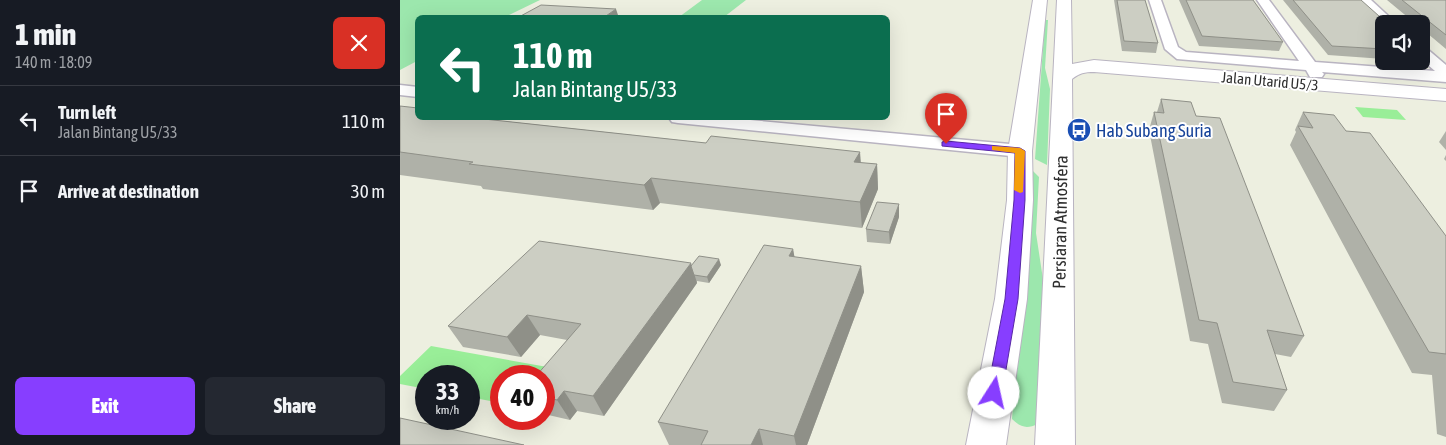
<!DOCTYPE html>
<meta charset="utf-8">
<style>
body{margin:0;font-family:"Asap Condensed",sans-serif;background:#242831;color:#f1f3f6;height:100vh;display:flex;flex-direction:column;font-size:19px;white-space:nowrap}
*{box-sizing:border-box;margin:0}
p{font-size:16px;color:#9ea1a6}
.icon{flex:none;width:28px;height:28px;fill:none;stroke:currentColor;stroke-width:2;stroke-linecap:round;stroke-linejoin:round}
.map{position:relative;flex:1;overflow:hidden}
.drawer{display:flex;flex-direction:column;background:#171b24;width:400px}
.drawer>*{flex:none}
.guide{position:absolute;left:15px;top:15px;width:475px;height:105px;border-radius:8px;box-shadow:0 5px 20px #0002;background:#0b6e4f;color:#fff;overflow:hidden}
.fabs{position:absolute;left:975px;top:15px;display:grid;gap:10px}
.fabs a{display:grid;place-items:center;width:55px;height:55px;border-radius:8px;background:#171b24;box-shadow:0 5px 20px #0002;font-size:25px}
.speed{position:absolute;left:15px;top:365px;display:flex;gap:10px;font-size:25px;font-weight:700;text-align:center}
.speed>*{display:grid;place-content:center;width:65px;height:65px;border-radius:50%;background:#171b24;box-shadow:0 5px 20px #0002;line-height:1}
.speed small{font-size:12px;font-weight:400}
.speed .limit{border:8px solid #d22;background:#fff;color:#111}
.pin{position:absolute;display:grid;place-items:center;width:42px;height:42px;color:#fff;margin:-51px -21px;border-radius:50% 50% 50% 0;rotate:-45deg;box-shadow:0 0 5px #0007}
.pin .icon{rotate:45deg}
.me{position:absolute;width:55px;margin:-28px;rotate:10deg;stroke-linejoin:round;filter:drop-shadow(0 0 4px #0008)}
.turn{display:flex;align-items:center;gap:18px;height:105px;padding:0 15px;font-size:22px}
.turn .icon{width:65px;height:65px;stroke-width:2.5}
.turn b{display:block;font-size:35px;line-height:42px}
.round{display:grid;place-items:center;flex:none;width:52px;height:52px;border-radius:8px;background:#242831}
.headline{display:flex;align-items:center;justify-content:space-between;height:85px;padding:0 15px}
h1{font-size:30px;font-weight:800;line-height:38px}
.action{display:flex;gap:10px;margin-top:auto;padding:10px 15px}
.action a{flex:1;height:58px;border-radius:8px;background:#873eff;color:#fff;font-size:20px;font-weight:800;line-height:58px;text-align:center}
.action a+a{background:#242831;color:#f1f3f6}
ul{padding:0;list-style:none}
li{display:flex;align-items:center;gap:15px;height:70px;padding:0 15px;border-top:1px solid #363941}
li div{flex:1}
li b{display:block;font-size:19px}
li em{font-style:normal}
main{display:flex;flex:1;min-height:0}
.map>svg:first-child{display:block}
.green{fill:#9ce7ad}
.pitch{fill:#99ee98}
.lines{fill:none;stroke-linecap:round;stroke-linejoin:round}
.minor-casing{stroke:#b9b4c1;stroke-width:3}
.tertiary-casing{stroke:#b9b4c1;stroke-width:2}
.minor{fill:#fff;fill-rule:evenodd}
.tertiary{fill:#fff;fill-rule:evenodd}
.wall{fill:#afb1a8}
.shaded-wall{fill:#8f9088}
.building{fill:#cccec3;stroke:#8f9088}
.route{fill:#873eff;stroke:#5828a6}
.slow{fill:#f59e0b}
.labels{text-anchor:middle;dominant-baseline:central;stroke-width:4;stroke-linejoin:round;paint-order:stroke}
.far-street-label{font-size:15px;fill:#2e2e2e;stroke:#fff}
.transit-label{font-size:18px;fill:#164399;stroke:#fff;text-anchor:start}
.street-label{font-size:18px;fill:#2e2e2e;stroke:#fff}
</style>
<main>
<section class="drawer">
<div class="headline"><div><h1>1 min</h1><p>140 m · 18:09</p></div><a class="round" style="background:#d93025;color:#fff"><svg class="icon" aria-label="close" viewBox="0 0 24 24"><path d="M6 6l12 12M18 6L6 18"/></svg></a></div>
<ul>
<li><svg class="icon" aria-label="left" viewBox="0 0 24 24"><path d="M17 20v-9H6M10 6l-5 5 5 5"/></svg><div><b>Turn left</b><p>Jalan Bintang U5/33</p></div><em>110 m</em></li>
<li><svg class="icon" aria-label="arrive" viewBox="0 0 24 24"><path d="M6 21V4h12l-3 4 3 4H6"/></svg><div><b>Arrive at destination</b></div><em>30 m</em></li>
</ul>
<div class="action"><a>Exit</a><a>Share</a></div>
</section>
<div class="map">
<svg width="1046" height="445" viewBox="0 0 1046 445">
<rect width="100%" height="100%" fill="#edefe0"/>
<!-- green -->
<g class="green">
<path d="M0,0H140L105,17L18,18L17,61L0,70Z"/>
<path d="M302,0H346L324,17H279Z"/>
<path d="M645,20H648L645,68L650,89L647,165L635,159Z"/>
<path d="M632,170L639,177L636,233L644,286L638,424C627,429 621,428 612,419Z"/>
</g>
<!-- pitch -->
<g class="pitch">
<path d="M955,107L997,110L1006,120L963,117Z"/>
<path d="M31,346L153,368L144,376H101V403L69,397V376H26V389L0,384V376Z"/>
</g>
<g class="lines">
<!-- minor casing -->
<g class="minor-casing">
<g id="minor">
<path d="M749,0H761L778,47L786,52L899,61L857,0H869L915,62L1035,71L1021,59V47L1026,48L1046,65V82L922,72L924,74L922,77H910L906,70L777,59L765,49Z"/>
<path d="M958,0H971L997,24H984Z"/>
<path d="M0,85L18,87V97L0,95Z"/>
<path d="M269,118H328L620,145L627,147L630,151L627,155L620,157L278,123L272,122Z"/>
</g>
</g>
<!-- tertiary casing -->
<g class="tertiary-casing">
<g id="tertiary">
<path d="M633,0H647L632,151L633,200L627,299L606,445H566L595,299L607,200L608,151Z"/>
<path d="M657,0H671L672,64L694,60L1046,89V101L694,72C685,72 679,73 672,79L675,445H635Z"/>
</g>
</g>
<!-- minor -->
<use href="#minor" class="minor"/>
<!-- tertiary -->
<use href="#tertiary" class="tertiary"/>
</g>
<!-- wall -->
<g class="wall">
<path d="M714,0H745L758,43L756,53L722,51Z"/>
<path d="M779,0H853L883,42L879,51L799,46Z"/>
<path d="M883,0H961L984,24V59L928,55Z"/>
<path d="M987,0H1046V49L1021,28V24H1016Z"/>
<path d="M761,99L796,116L904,336L891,357L875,354L887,390L874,411L822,403L808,344L790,341L749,130L754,112H757Z"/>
<path d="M0,106L18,118H92L93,120L306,143L460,152V163L477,164L478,189L462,228L260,203L253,210L83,189L81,186L0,175Z"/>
<path d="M903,112L946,131L1046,236V437L1037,434L1032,375L1012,373L890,145L896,132L895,130Z"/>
<path d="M1046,131V150L1039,142Z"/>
<path d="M1046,155V161L1044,159Z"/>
<path d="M499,217L490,244L467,242L466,229Z"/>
<path d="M393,249L394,257L461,266L464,292L407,445H269L258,422Z"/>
<path d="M321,265L309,283L297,281V283L204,416L177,411L170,420L144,414V376L167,340L140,335L121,357L63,347L48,326L291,266Z"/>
</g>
<!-- shaded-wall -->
<g class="shaded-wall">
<path d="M216,9L219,18H203Z"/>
<path d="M86,118H92L102,138L84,119Z"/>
<path d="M460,152L462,176L454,162Z"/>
<path d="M477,164L478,189L462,228L460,202Z"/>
<path d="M251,178L260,203L253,210L244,185Z"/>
<path d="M499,204V217L490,244L489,232Z"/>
<path d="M393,249L398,275L389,256Z"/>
<path d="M319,259L321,265L309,283L307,277Z"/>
<path d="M291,263L297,283L204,416L193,396Z"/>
<path d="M461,266L464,292L407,445H396L394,436Z"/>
<path d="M127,315L140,335L121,357L107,337Z"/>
<path d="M164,391L177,411L170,420L157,400Z"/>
<path d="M359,429L363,445H351Z"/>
</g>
<!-- building -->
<g class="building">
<path d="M717,0H745L758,43L724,41Z"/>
<path d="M786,0H853L883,42L802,36Z"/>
<path d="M893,0H961L988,24H984V49L932,46Z"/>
<path d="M1002,0H1046V35Z"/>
<path d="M141,5L216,9L203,18H117Z"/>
<path d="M761,99L791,102L796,116L820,118L904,336L867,330L887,390L833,382L817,323L799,320L754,112L764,113Z"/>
<path d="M0,106L18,108V118H86L84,119L306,143L311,136L460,152L454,162L477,164L460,202L251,178L244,185L69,164L73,162L0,152Z"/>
<path d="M903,112L934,115L946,131L970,133L1046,236V354L1029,352L898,126L913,128Z"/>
<path d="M477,202L499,204L489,232L466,229Z"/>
<path d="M139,241L291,263L193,396L164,391L157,400L144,397V376H136L181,324L127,315L107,337L48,326Z"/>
<path d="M364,245L393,249L389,256L461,266L394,436L359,429L351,445H301L308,431L258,422Z"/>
<path d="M299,256L319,259L307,277L294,275L291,266Z"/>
<path d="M0,418L124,445H0Z"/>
</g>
<!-- route -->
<path class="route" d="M546,141L620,148L625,151V200L618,299L602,393L600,398L594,400L589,398L587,393L605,299L614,200L615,153L542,146V142Z"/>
<!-- slow -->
<path class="slow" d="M592,146L620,148L625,151L623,192L620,193L614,190L615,153L592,150Z"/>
<!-- icons -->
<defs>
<g id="bus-disc" transform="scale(1.25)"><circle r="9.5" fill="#1a4fb4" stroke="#fff"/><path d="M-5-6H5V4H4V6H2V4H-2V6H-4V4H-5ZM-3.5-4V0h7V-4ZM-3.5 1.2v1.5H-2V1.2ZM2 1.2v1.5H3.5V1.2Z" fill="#fff"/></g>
</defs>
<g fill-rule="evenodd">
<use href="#bus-disc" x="679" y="130"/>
</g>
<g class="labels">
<!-- far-street labels -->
<g class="far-street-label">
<text transform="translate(870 81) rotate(5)">Jalan Utarid U5/3</text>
</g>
<!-- transit labels -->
<g class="transit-label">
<text x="696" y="130">Hab Subang Suria</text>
</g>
<!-- street labels -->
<g class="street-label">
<text transform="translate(660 222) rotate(-89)">Persiaran Atmosfera</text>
</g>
</g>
</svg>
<div class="fabs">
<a><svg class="icon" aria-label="sound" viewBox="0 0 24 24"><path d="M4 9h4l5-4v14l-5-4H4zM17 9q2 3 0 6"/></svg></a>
</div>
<div class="speed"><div>33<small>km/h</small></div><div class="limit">40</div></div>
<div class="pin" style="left:546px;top:144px;background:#d93025"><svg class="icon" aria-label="arrive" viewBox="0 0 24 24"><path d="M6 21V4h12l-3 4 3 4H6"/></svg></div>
<svg class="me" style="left:594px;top:393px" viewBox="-20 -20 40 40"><circle r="19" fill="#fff"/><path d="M0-13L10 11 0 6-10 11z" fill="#873eff"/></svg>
<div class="guide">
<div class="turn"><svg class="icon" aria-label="left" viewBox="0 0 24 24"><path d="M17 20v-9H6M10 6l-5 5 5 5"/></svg><div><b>110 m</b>Jalan Bintang U5/33</div></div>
</div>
</div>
</main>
